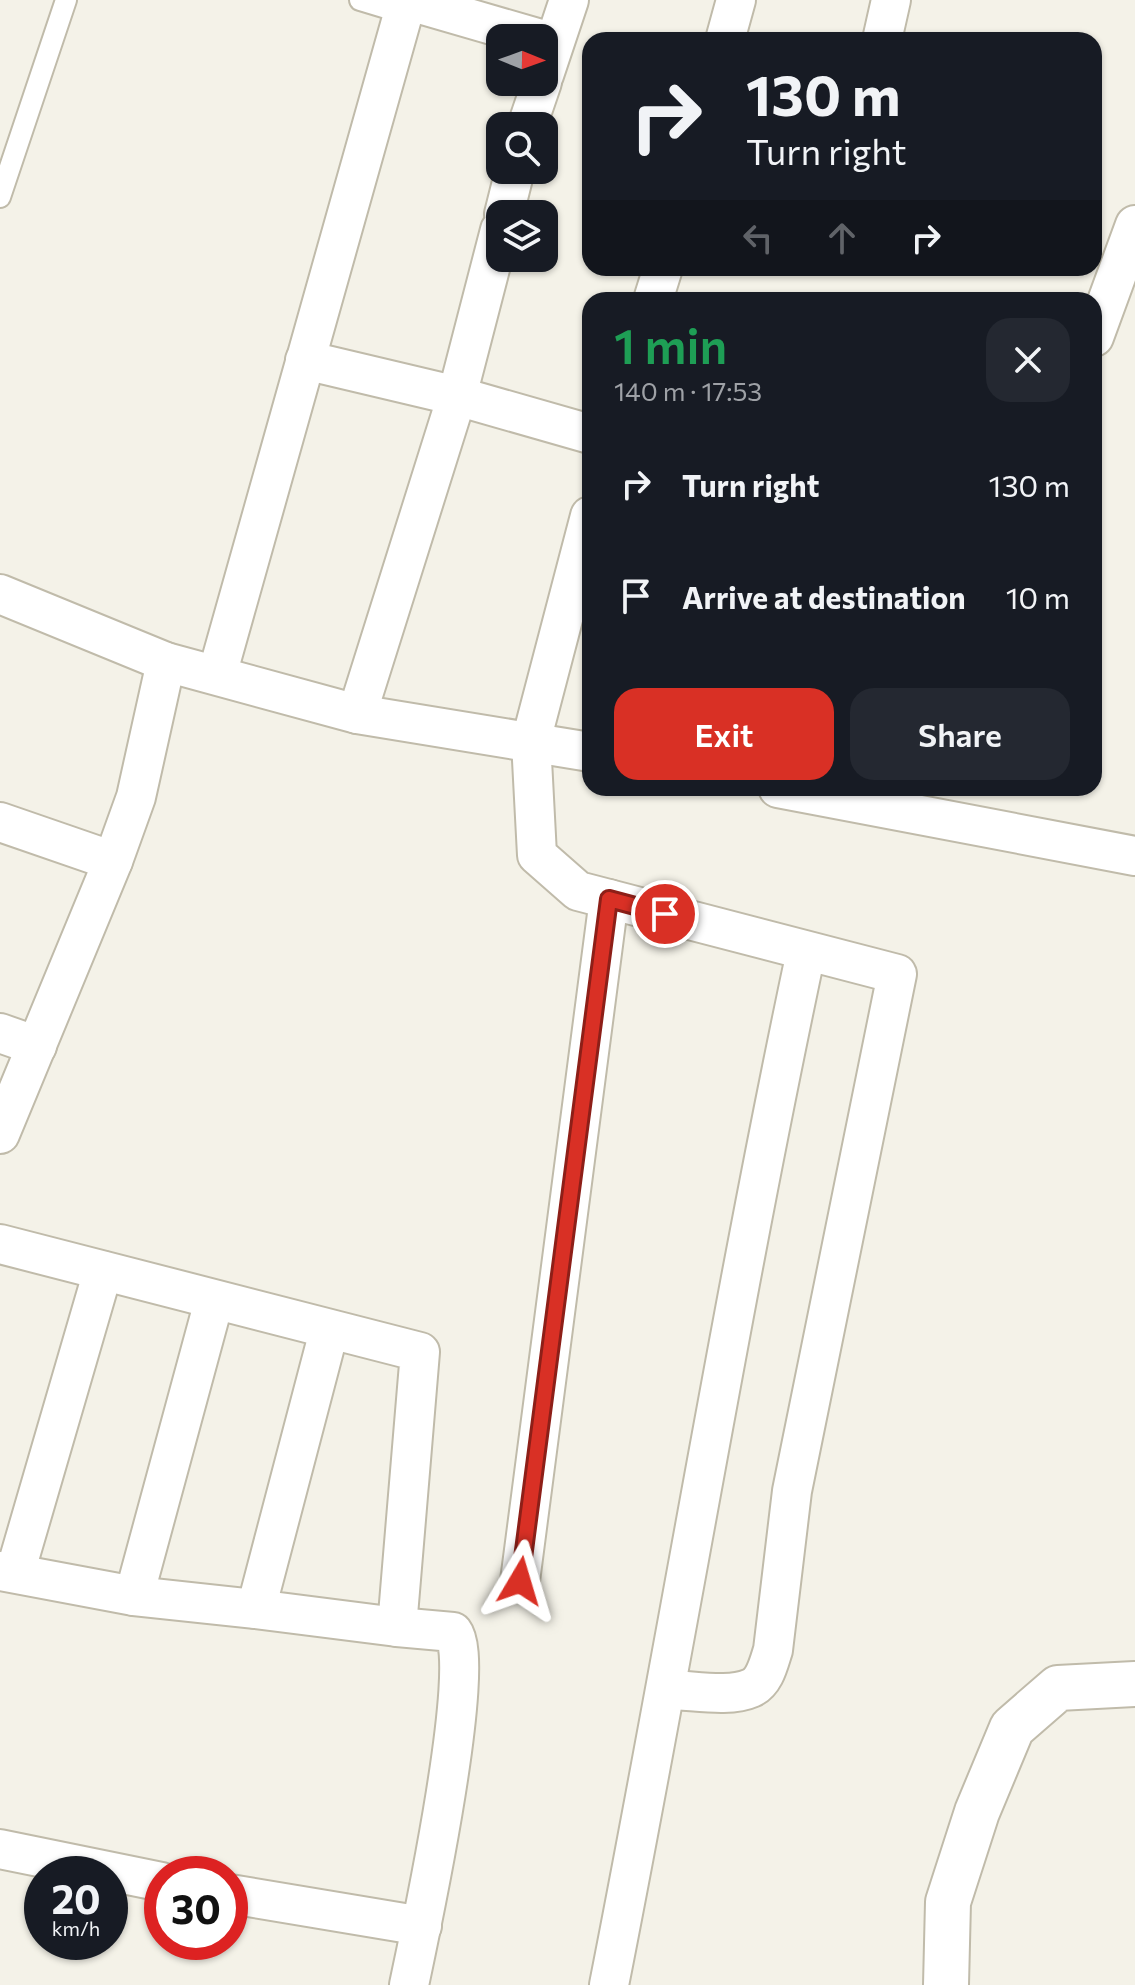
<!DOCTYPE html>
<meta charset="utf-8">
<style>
body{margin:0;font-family:Commissioner,sans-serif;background:#242831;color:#f1f3f6;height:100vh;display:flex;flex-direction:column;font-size:30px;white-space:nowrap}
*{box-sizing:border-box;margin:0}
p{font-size:26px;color:#9ea1a6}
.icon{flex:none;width:44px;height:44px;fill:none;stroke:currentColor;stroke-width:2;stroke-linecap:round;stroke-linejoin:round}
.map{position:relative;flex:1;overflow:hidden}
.side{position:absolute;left:582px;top:292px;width:520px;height:504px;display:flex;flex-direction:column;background:#171b24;border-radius:24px;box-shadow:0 2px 6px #0004}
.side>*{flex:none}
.banner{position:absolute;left:582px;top:32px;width:520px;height:244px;border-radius:24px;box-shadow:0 2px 6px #0004;background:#171b24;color:#f1f3f6;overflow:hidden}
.needle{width:52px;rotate:91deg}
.fabs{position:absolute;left:486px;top:24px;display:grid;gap:16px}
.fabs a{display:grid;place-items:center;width:72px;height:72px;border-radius:16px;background:#171b24;box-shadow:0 2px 6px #0004;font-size:40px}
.speed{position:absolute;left:24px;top:1856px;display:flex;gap:16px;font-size:40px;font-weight:700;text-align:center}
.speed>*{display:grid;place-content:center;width:104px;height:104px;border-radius:50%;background:#171b24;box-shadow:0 2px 6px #0004;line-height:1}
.speed small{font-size:20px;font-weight:400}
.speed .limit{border:12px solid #d22;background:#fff;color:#111}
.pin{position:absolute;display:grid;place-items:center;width:68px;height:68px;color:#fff;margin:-34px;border:4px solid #fff;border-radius:50%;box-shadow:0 2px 8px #0007}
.me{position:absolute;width:88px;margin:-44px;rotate:7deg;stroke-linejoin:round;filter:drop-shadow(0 0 6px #0008)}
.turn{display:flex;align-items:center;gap:28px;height:168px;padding:0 32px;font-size:36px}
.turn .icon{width:104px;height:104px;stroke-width:2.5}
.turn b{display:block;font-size:56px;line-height:68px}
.lanes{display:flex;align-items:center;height:76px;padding:0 32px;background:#0003;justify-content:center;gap:40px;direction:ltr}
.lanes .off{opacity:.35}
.round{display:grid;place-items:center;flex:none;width:84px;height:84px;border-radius:24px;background:#242831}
.overview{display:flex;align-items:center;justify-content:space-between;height:136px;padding:0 32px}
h1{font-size:48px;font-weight:600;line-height:60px;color:#1e9e55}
.button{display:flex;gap:16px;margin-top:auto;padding:16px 32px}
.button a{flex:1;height:92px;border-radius:24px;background:#d93025;color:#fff;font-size:32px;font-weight:600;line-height:92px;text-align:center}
.button a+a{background:#242831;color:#f1f3f6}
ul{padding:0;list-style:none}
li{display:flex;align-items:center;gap:24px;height:112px;padding:0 32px}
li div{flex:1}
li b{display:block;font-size:30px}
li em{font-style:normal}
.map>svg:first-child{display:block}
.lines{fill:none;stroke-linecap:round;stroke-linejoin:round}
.service-casing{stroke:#c0bbaa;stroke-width:24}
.minor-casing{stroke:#c0bbaa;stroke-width:42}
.tertiary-casing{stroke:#c0bbaa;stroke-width:48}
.service{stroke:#fff;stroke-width:20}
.minor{stroke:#fff;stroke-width:38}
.tertiary{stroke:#fff;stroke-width:44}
.route-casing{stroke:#8d1f18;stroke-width:20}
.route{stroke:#d93025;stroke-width:14}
</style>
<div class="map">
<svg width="1135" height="1985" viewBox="0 0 1135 1985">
<rect width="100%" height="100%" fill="#f4f2e8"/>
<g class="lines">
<!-- service casing -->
<g class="service-casing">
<g id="service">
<path d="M360,0L403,13"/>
<path d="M0,197L66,0"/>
</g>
</g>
<!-- minor casing -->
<g class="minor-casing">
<g id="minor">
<path d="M406,0L537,38"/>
<path d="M725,40L736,0"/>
<path d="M882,40L891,0"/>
<path d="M544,75L569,0"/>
<path d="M527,126L542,82"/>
<path d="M504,214L515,170"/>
<path d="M653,300L663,268"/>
<path d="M1094,337L1135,225"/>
<path d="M305,360L457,396L590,434"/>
<path d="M590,516L531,741L537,855L578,891L897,974L792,1491L773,1650C769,1662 765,1682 751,1688C729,1698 692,1690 667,1690"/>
<path d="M0,594L166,662L357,714L590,752"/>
<path d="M217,675L407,0"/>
<path d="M357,714L457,396L500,230"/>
<path d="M778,788L1135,856"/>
<path d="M0,822L113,861"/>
<path d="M0,1033L37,1046"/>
<path d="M0,1134L113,861L136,797L166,662"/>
<path d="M0,1244L420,1352L397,1627L256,1609L329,1331"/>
<path d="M0,1571L134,1596L214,1301"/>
<path d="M15,1573L103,1271"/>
<path d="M520,1581L609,899"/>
<path d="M134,1596L256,1609"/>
<path d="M397,1627L453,1632C478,1664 420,1933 409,1985"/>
<path d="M0,1849L162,1882"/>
<path d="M230,1894L422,1926"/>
<path d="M609,1985C677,1641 733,1295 806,952"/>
</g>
</g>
<!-- tertiary casing -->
<g class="tertiary-casing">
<path id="tertiary" d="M946,1985L948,1902L977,1812L1012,1728L1058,1688L1135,1684"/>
</g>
<!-- service -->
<use href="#service" class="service"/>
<!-- minor -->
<use href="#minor" class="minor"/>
<!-- tertiary -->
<use href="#tertiary" class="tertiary"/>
</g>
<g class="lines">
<!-- route casing -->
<g class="route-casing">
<path id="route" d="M520,1581L609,899L665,914"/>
</g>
<!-- route -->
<use href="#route" class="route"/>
</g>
</svg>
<div class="fabs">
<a><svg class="needle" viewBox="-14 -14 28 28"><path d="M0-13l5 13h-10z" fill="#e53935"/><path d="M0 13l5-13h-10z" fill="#9ea1a6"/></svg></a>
<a><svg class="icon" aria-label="search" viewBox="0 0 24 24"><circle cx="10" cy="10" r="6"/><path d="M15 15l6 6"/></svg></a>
<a><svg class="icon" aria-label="layers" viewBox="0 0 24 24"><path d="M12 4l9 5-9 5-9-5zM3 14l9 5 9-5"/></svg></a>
</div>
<div class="speed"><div>20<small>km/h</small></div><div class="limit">30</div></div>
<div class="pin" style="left:665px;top:914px;background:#d93025"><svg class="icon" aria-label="arrive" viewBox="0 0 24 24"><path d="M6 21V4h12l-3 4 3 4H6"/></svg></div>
<svg class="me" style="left:520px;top:1581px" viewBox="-20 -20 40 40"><path d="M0-17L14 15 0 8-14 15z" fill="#d93025" stroke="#fff" stroke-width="4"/></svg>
<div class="banner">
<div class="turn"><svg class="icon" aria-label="right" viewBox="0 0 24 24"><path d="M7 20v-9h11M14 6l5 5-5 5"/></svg><div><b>130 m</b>Turn right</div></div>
<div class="lanes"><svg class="icon off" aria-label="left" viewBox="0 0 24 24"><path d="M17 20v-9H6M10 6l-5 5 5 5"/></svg><svg class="icon off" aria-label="ahead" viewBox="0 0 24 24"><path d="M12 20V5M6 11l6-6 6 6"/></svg><svg class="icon" aria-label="right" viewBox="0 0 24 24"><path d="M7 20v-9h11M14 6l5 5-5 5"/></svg></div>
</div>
<section class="side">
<div class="overview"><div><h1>1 min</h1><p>140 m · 17:53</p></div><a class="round"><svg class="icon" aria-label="close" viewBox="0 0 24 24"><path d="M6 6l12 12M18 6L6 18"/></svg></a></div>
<ul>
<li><svg class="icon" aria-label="right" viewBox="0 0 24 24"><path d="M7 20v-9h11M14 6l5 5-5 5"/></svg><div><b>Turn right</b></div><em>130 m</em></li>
<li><svg class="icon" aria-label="arrive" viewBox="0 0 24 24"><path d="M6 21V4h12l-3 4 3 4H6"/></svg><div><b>Arrive at destination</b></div><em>10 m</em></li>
</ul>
<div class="button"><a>Exit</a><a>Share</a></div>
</section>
</div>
